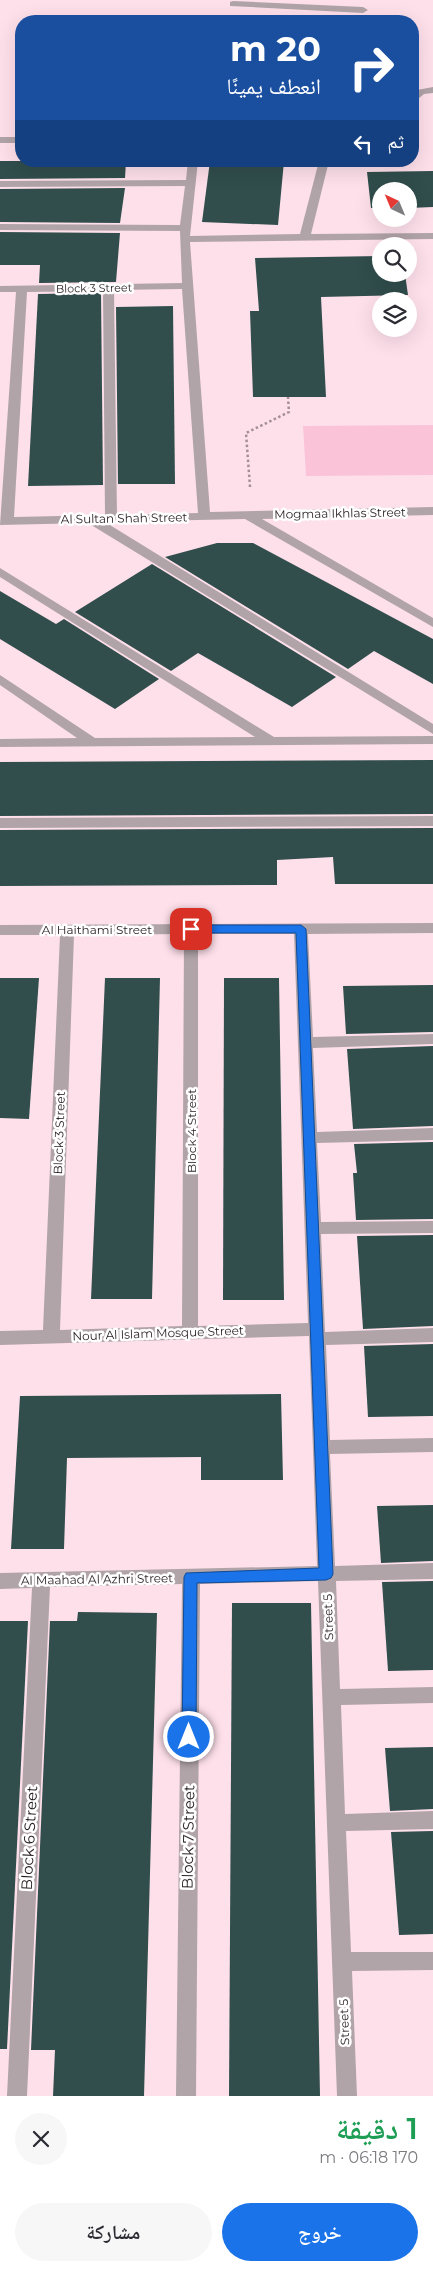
<!DOCTYPE html>
<html lang="ar">
<meta charset="utf-8">
<style>
body{margin:0;font-family:Montserrat,"Noto Naskh Arabic",sans-serif;background:#f7f7f7;color:#2b2b33;direction:rtl;height:100vh;display:flex;flex-direction:column;font-size:19px;white-space:nowrap}
*{box-sizing:border-box;margin:0}
p{font-size:16px;color:#7c7c81}
.icon{flex:none;width:28px;height:28px;fill:none;stroke:currentColor;stroke-width:2;stroke-linecap:round;stroke-linejoin:round}
.map{position:relative;height:2096px;overflow:hidden;direction:ltr}
.drawer{display:flex;flex-direction:column;background:#fff;flex:1}
.drawer>*{flex:none}
.top-card{position:absolute;left:15px;top:15px;width:404px;height:152px;border-radius:20px;box-shadow:0 5px 20px #0002;direction:rtl;background:#1a4fa0;color:#fff;overflow:hidden}
.needle{width:32px;rotate:316deg}
.buttons{position:absolute;left:372px;top:182px;display:grid;gap:10px}
.buttons a{display:grid;place-items:center;width:45px;height:45px;border-radius:50%;background:#fff;box-shadow:0 5px 20px #0002;font-size:25px}
.pin{position:absolute;display:grid;place-items:center;width:42px;height:42px;color:#fff;margin:-21px;border-radius:10px;box-shadow:0 2px 8px #0006}
.me{position:absolute;width:55px;margin:-28px;rotate:0deg;stroke-linejoin:round;filter:drop-shadow(0 0 4px #0008)}
.turn{display:flex;align-items:center;gap:18px;height:105px;padding:0 15px;font-size:22px}
.turn .icon{width:65px;height:65px;stroke-width:2.5}
.turn b{display:block;font-size:35px;line-height:42px}
.then{display:flex;align-items:center;height:48px;padding:0 15px;background:#0003;gap:10px;font-size:19px}
.round{display:grid;place-items:center;flex:none;width:52px;height:52px;border-radius:26px;background:#f7f7f7}
.summary{display:flex;align-items:center;justify-content:space-between;height:85px;padding:0 15px}
h1{font-size:30px;font-weight:600;line-height:38px;color:#1e9e55}
.primary-button{display:flex;gap:10px;margin-top:auto;padding:10px 15px}
.primary-button a{flex:1;height:58px;border-radius:30px;background:#1a73e8;color:#fff;font-size:20px;font-weight:600;line-height:58px;text-align:center}
.primary-button a+a{background:#f7f7f7;color:#2b2b33}
.map>svg:first-child{display:block}
.green{fill:#fac3d8}
.building{fill:#314e4c}
.lines{fill:none;stroke-linecap:round;stroke-linejoin:round}
.path{stroke:#a58f97;stroke-width:2.5;stroke-dasharray:2.5 2.5;stroke-linecap:butt}
.minor{fill:#b1a4a9;fill-rule:evenodd}
.route{fill:#1a73e8;stroke:#114b97}
.labels{text-anchor:middle;dominant-baseline:central;stroke-width:5;stroke-linejoin:round;paint-order:stroke}
.far-street-label{font-size:11px;fill:#271d21;stroke:#fff}
.street-label{font-size:12px;fill:#271d21;stroke:#fff}
.near-street-label{font-size:15px;fill:#271d21;stroke:#fff}
</style>
<div class="map">
<svg width="433" height="2096" viewBox="0 0 433 2096">
<rect width="100%" height="100%" fill="#fee0eb"/>
<!-- green -->
<path class="green" d="M433,425V475L306,476L303,426Z"/>
<!-- building -->
<g class="building">
<path d="M0,161H126L125,178L0,179Z"/>
<path d="M210,161H284L278,225L202,222Z"/>
<path d="M433,171V207L409,208V191H381V208H371L367,172Z"/>
<path d="M125,188L120,223L0,222V189Z"/>
<path d="M0,232L120,233L116,282L39,283L40,265H0Z"/>
<path d="M381,256V274H405L408,295L321,297L326,397H253L250,311H259L255,258Z"/>
<path d="M101,293L103,485L28,486L38,294Z"/>
<path d="M173,306L175,484H118L116,307Z"/>
<path d="M217,543H253L433,639V684L374,651L348,669L165,557Z"/>
<path d="M152,564L336,677L292,707L198,653L171,671L75,612Z"/>
<path d="M0,591L56,624L64,619L159,679L115,709L0,639Z"/>
<path d="M433,760V814L0,816V762Z"/>
<path d="M433,828V884H335L333,857L277,860V885L0,886V830Z"/>
<path d="M0,978H39L29,1119L0,1118Z"/>
<path d="M105,978H160L152,1299H91Z"/>
<path d="M224,978H279L284,1300H223Z"/>
<path d="M433,985V1032L346,1034L343,986Z"/>
<path d="M433,1046V1126L353,1129L347,1049Z"/>
<path d="M433,1142V1219L356,1220L353,1173H357L354,1144Z"/>
<path d="M433,1235V1326L363,1329L357,1236Z"/>
<path d="M433,1344V1416L368,1417L364,1346Z"/>
<path d="M281,1394L283,1480H201V1457L67,1458L64,1549H11L20,1396Z"/>
<path d="M433,1505V1561L381,1563L377,1506Z"/>
<path d="M433,1581V1670L388,1671L382,1582Z"/>
<path d="M232,1603H311L320,2096H229Z"/>
<path d="M78,1612L157,1613L144,2096H53L55,2050H31L50,1621H77Z"/>
<path d="M0,1621H28L7,2049H0Z"/>
<path d="M433,1747V1809L390,1811L385,1748Z"/>
<path d="M433,1831V1934L399,1935L391,1832Z"/>
</g>
<g class="lines">
<!-- path -->
<path class="path" d="M250,487L246,433L289,412L288,397"/>
<!-- minor -->
<g class="minor">
<path d="M233,1L363,7L368,10L363,13L230,6V2Z"/>
<path d="M433,87V93L424,94L412,104V95L417,90Z"/>
<rect x="0" y="137" width="21" height="6"/>
<path d="M188,161H198L190,236L300,234L319,161H329L311,234L433,233V239L190,242L210,512L433,507V515L262,519L433,618V627L245,519L105,522L433,724V734L88,523L0,525L16,292H0V286L182,283L180,231L0,230V224L180,225L185,186L0,187V181L186,180ZM182,289L198,513L117,515L114,290ZM103,291L105,515L14,517L27,292Z"/>
<path d="M0,568L274,737L433,736V744L0,747V739L77,738L0,685V675L95,738L255,737L0,577Z"/>
<path d="M433,816V826L0,828V818Z"/>
<path d="M433,923V933L308,934L313,1037L433,1034V1044L313,1048L317,1132L433,1128V1140L317,1143L321,1222L433,1221V1233L321,1234L325,1332L433,1328V1342L326,1345L330,1440L433,1438V1452L330,1454L335,1566L433,1563V1579L336,1581L340,1689L433,1687V1703L341,1705L345,1814L433,1811V1829L346,1831L351,1952H433V1970L352,1971L357,2096H337L318,1581L200,1584L196,2096H176L182,1584L50,1587L27,2096H7L32,1588L0,1589V1573L317,1566L309,1336L0,1345V1331L43,1330L60,935H0V925ZM184,934L182,1326L60,1330L74,935ZM198,934H294L308,1323L198,1326Z"/>
</g>
</g>
<!-- route -->
<path class="route" d="M191,925H301L306,929L333,1574L331,1578L326,1580L197,1583L196,1737L194,1741L189,1743L184,1741L182,1737L184,1577L186,1573L319,1568L296,933H191L185,929Z"/>
<g class="labels">
<!-- far-street labels -->
<g class="far-street-label">
<text transform="translate(94 288) rotate(-1)">Block 3 Street</text>
</g>
<!-- street labels -->
<g class="street-label">
<text transform="translate(340 513) rotate(-1)">Mogmaa Ikhlas Street</text>
<text transform="translate(124 518) rotate(-1)">Al Sultan Shah Street</text>
<text x="97" y="929">Al Haithami Street</text>
<text transform="translate(191 1131) rotate(-90)">Block 4 Street</text>
<text transform="translate(59 1133) rotate(-88)">Block 3 Street</text>
<text transform="translate(158 1333) rotate(-2)">Nour Al Islam Mosque Street</text>
<text transform="translate(97 1579) rotate(-1)">Al Maahad Al Azhri Street</text>
<text transform="translate(328 1617) rotate(-92)">Street 5</text>
<text transform="translate(344 2022) rotate(-92)">Street 5</text>
</g>
<!-- near-street labels -->
<g class="near-street-label">
<text transform="translate(188 1837) rotate(-89)">Block 7 Street</text>
<text transform="translate(29 1838) rotate(-87)">Block 6 Street</text>
</g>
</g>
</svg>
<div class="buttons">
<a><svg class="needle" viewBox="-14 -14 28 28"><path d="M0-13l5 13h-10z" fill="#e53935"/><path d="M0 13l5-13h-10z" fill="#7c7c81"/></svg></a>
<a><svg class="icon" aria-label="search" viewBox="0 0 24 24"><circle cx="10" cy="10" r="6"/><path d="M15 15l6 6"/></svg></a>
<a><svg class="icon" aria-label="layers" viewBox="0 0 24 24"><path d="M12 4l9 5-9 5-9-5zM3 14l9 5 9-5"/></svg></a>
</div>
<div class="pin" style="left:191px;top:929px;background:#d93025"><svg class="icon" aria-label="arrive" viewBox="0 0 24 24"><path d="M6 21V4h12l-3 4 3 4H6"/></svg></div>
<svg class="me" style="left:189px;top:1737px" viewBox="-20 -20 40 40"><circle r="17" fill="#1a73e8" stroke="#fff" stroke-width="3"/><path d="M0-11L8 9 0 5-8 9z" fill="#fff"/></svg>
<div class="top-card">
<div class="turn"><svg class="icon" aria-label="right" viewBox="0 0 24 24"><path d="M7 20v-9h11M14 6l5 5-5 5"/></svg><div><b>20 m</b>انعطف يمينًا</div></div>
<div class="then">ثم<svg class="icon" aria-label="left" viewBox="0 0 24 24"><path d="M17 20v-9H6M10 6l-5 5 5 5"/></svg></div>
</div>
</div>
<section class="drawer">
<div class="summary"><div><h1>1 دقيقة</h1><p>170 m · 06:18</p></div><a class="round"><svg class="icon" aria-label="close" viewBox="0 0 24 24"><path d="M6 6l12 12M18 6L6 18"/></svg></a></div>
<div class="primary-button"><a>خروج</a><a>مشاركة</a></div>
</section>
